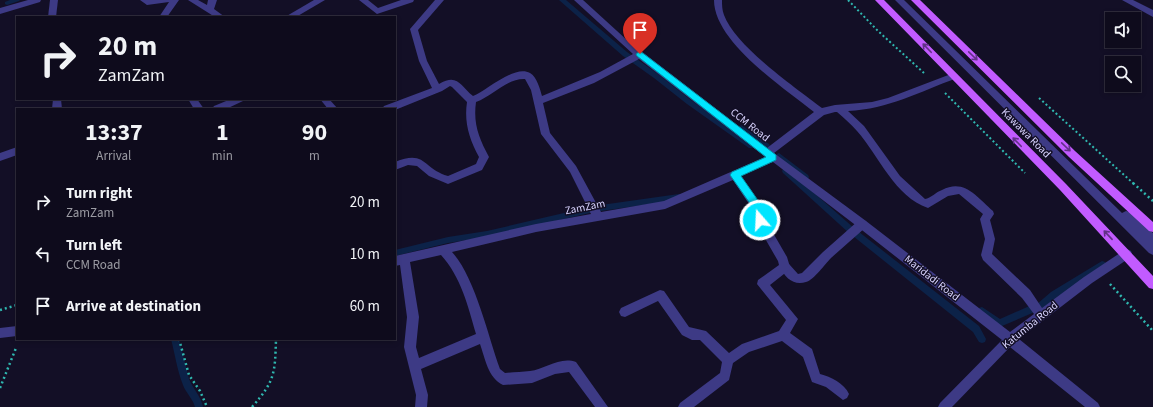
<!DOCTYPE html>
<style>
body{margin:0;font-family:"Source Sans 3",sans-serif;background:#1c1929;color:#f1f3f6;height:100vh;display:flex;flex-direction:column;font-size:15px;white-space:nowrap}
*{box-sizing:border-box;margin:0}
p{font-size:13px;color:#9b9ba3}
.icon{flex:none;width:22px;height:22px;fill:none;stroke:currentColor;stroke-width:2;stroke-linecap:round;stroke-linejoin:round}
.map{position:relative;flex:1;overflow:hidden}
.details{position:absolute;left:16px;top:108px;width:380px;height:232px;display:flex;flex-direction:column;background:#0e0b1c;border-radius:0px;box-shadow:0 2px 6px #0003,0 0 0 1px #2e2b3b}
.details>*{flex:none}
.banner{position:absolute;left:16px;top:16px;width:380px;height:84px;border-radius:0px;box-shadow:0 2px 6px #0003,0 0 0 1px #2e2b3b;background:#0e0b1c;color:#f1f3f6;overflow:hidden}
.tools{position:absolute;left:1105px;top:12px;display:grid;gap:8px}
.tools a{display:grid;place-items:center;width:36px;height:36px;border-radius:0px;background:#0e0b1c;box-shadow:0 2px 6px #0003,0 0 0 1px #2e2b3b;font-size:20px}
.pin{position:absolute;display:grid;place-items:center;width:34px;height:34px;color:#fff;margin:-41px -17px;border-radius:50% 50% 50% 0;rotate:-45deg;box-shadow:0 0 4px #0007}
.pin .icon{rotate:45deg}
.me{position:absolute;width:44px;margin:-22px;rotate:341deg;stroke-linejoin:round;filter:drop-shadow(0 0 3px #0008)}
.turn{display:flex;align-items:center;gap:14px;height:84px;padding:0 16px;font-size:18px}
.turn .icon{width:52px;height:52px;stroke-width:2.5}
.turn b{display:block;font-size:28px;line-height:34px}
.eta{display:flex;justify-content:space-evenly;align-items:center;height:68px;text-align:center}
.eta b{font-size:24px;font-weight:700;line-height:28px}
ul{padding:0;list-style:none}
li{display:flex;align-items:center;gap:12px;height:52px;padding:0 16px}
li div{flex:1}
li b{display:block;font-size:15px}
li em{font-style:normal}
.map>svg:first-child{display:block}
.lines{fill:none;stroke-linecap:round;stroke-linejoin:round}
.stream{fill:#0c2248;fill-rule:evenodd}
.path-far1{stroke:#2fb8b0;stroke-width:2;stroke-dasharray:2 2.5;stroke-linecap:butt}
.path{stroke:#2fb8b0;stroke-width:2.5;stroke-dasharray:2 3;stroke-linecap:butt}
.service{fill:#3d3a85;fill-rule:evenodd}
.minor{fill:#3d3a85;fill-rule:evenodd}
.primary{fill:#c25bff;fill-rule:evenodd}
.oneway{stroke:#623188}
.route{fill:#00e5ff;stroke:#0095a6}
.labels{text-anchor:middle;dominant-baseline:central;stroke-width:3;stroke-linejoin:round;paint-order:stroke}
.street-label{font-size:11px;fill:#d9d4ff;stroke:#130f26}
</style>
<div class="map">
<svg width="1153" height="407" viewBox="0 0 1153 407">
<rect width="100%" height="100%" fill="#130f26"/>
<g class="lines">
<!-- stream -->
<g class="stream">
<path d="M10,0H20L19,1L7,5L5,4V2Z"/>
<path d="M559,0H566L627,52L658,74L691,100L753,144L754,146L753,148H749L687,104L654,78L623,56Z"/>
<path d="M741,125L769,144L770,146L769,148H765L739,130L738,128Z"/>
<path d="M779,153L808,175L809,177L808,179H804L777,158L776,156L777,154Z"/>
<path d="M785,168L787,169L855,229L856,231L859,232L979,326L986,339L985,342L982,343L979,342L973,332L853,236L852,234L849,233L783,173L782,171L783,169Z"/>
<path d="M679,194L681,195L682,197L681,199L679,200L594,212L487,237L448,243L395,256V250L448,237L487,231L594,206Z"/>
<path d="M1102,261L1105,262L1106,264L1105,266L1057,297L1042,309H1037V311L1002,326L999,327L996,326L979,314L978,311L979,308L982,307L1000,319L1034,304L1036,305L1051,292Z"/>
<path d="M171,339H179L189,379C193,389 201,396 203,407H195C193,399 186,393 183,385C177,370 175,354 171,339Z"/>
</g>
<!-- path-far1 -->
<g class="path-far1">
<path d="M848,0L878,31L924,73"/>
<path d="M945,93L1025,173"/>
<path d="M1039,98L1134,184"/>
</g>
<!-- path -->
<g class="path">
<path d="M1133,183L1153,201"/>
<path d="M1110,284L1153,331"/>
<path d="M0,310L17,305"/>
<path d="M179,339L189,375L200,391L207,407"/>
<path d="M0,388L16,348"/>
<path d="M252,407C275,381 275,373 276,339"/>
</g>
<!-- service -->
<g class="service">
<path d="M895,0H904L1122,213L1126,211L1130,212L1153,233V255L1149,253Z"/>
<path d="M862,220L866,221L867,224L866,227C854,238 842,248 831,258C825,264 814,280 806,282C794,286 785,278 780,267L781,264L785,262L789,264L798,274L802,273L823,252L858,221Z"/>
</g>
<!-- minor -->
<g class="minor">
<path d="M28,0H41L40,2L0,14V8Z"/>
<path d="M50,0H58L56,17H48Z"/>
<path d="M140,0H179L167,17H159L169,2L147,5Z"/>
<path d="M188,0H198L207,5L208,0H217L214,9L225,17H215Z"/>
<path d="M314,0H325L296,17H285Z"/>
<path d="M359,0H368L378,8L401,0H414L413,2L377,14Z"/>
<path d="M435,0H444L418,30L427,61L439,84C458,73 460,86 473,96C486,91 515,64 530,73C537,77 540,89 542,96L600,72L633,54L574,0H583L628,41L767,148L814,112C784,88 714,42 714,0H722C722,5 722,10 724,15C735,46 796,88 822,108L835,105L872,102L888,98L951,74H957L958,76L957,78C919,92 889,109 848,111L864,126L900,176L925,199C931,198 936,192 942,190C964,178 977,197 993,211L994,214L990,220L995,239L992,254L1030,290L1042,308L1084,277L1123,251L1127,249L1131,251L1132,254L1131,257L1092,283L1019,339L1098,403L1100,407H1085L1010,347L952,407H938L940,403L1002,340L858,227L773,162L741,176L764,209L765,219L787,257L790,267L789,270L770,285L798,319L790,333L812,349L820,374C831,377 844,383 849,394L847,398L843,400L826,387L812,382L803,357L782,341L749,352L733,363L729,380L694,407H678L680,403L720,373L722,362L700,340H692L682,335L658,301L625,317L621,316L619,312L621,308L660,290L664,291L689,327L706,331L729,353L742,344L779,331L786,320L757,284L758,280L779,265L778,261L756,223L755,213L733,180L665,209L536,232L452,252C475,277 488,336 500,369L505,373C513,372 522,372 530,371C545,369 560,356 576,362L608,407H595L569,372L555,374L532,383L503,385C488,378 485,358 480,344L421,369L428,395L427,407H415L416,395L404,347L407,317L400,265L395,266V256L536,224L591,214L570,172L541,134L531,90L525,79C507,78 493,96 476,102C473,124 479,138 489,157L482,170L448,184L429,176L417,166L408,165L395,170V162C426,149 423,169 448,176L476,164L479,157C469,139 464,122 467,102L452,87L450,86L442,91L395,110L382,109L384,106L432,88L419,61L410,29ZM639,59L764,156L765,157L664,201L601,212L576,166L550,133L543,103L594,83ZM835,112H837C844,118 851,124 857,131C879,156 895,197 928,208L948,196L959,194L983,214L980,219L985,239L981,255L983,260L1022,298L1034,314L1010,332L866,221L774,153L824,115ZM441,255C461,277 468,306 476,334L419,358L416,347L419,317L410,262Z"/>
<path d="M1122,0H1133L1153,10V17Z"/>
<path d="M53,99H61L62,109H52Z"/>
<path d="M188,99H197L204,109H194Z"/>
<path d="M231,99H244L243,101L226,109H212L214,106Z"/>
<path d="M320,99H329L338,109H328Z"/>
<path d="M17,147V155L0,161V153Z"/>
<path d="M17,326V336L0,338V328Z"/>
</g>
<!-- primary -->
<g class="primary">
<path d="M875,0H884L1066,184L1153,276V289L1149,288L1060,190Z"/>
<path d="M911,0H920L1075,151L1153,222V232L1149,231L1069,157Z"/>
</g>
</g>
<!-- one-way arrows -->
<defs><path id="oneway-shaft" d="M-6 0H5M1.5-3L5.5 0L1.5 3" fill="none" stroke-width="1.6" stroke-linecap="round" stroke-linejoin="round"/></defs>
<g class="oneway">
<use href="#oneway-shaft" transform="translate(927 48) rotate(-134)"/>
<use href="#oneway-shaft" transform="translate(973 56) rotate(44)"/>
<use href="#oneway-shaft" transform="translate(1017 142) rotate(-134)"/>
<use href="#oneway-shaft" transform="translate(1066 147) rotate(44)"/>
<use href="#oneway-shaft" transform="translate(1108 235) rotate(-133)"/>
</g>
<!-- route -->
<path class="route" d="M640,51L776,155V160L741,176L764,209L765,212L763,223H757L756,212L730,175L732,172L766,157L637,56L636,54Z"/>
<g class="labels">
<!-- street labels -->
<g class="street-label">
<text transform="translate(750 125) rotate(38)">CCM Road</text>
<text transform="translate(1026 133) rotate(45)">Kawawa Road</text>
<text transform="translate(585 207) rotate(-11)">ZamZam</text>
<text transform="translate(932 278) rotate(38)">Maridadi Road</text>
<text transform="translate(1030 325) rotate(-39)">Katumba Road</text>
</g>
</g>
</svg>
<div class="tools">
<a><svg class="icon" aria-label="sound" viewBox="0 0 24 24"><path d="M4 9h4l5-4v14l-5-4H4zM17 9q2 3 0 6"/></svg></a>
<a><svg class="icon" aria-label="search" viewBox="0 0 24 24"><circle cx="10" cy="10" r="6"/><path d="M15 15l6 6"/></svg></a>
</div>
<div class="pin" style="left:640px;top:54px;background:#d93025"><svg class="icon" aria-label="arrive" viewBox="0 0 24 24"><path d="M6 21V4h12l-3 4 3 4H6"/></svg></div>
<svg class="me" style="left:760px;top:220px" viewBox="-20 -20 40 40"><circle r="17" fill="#00e5ff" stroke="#fff" stroke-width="3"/><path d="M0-11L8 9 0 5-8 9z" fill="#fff"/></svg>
<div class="banner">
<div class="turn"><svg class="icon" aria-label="right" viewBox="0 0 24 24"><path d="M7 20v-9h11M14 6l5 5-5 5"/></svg><div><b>20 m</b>ZamZam</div></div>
</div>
<section class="details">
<div class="eta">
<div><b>13:37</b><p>Arrival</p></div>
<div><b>1</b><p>min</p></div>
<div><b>90</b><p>m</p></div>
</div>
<ul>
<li><svg class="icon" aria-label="right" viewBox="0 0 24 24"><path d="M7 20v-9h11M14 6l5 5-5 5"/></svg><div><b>Turn right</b><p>ZamZam</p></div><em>20 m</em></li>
<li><svg class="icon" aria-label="left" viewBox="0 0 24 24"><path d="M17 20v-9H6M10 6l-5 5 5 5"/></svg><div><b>Turn left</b><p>CCM Road</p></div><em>10 m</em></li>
<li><svg class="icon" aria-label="arrive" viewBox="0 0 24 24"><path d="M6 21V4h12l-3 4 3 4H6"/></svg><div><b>Arrive at destination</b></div><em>60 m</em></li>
</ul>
</section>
</div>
